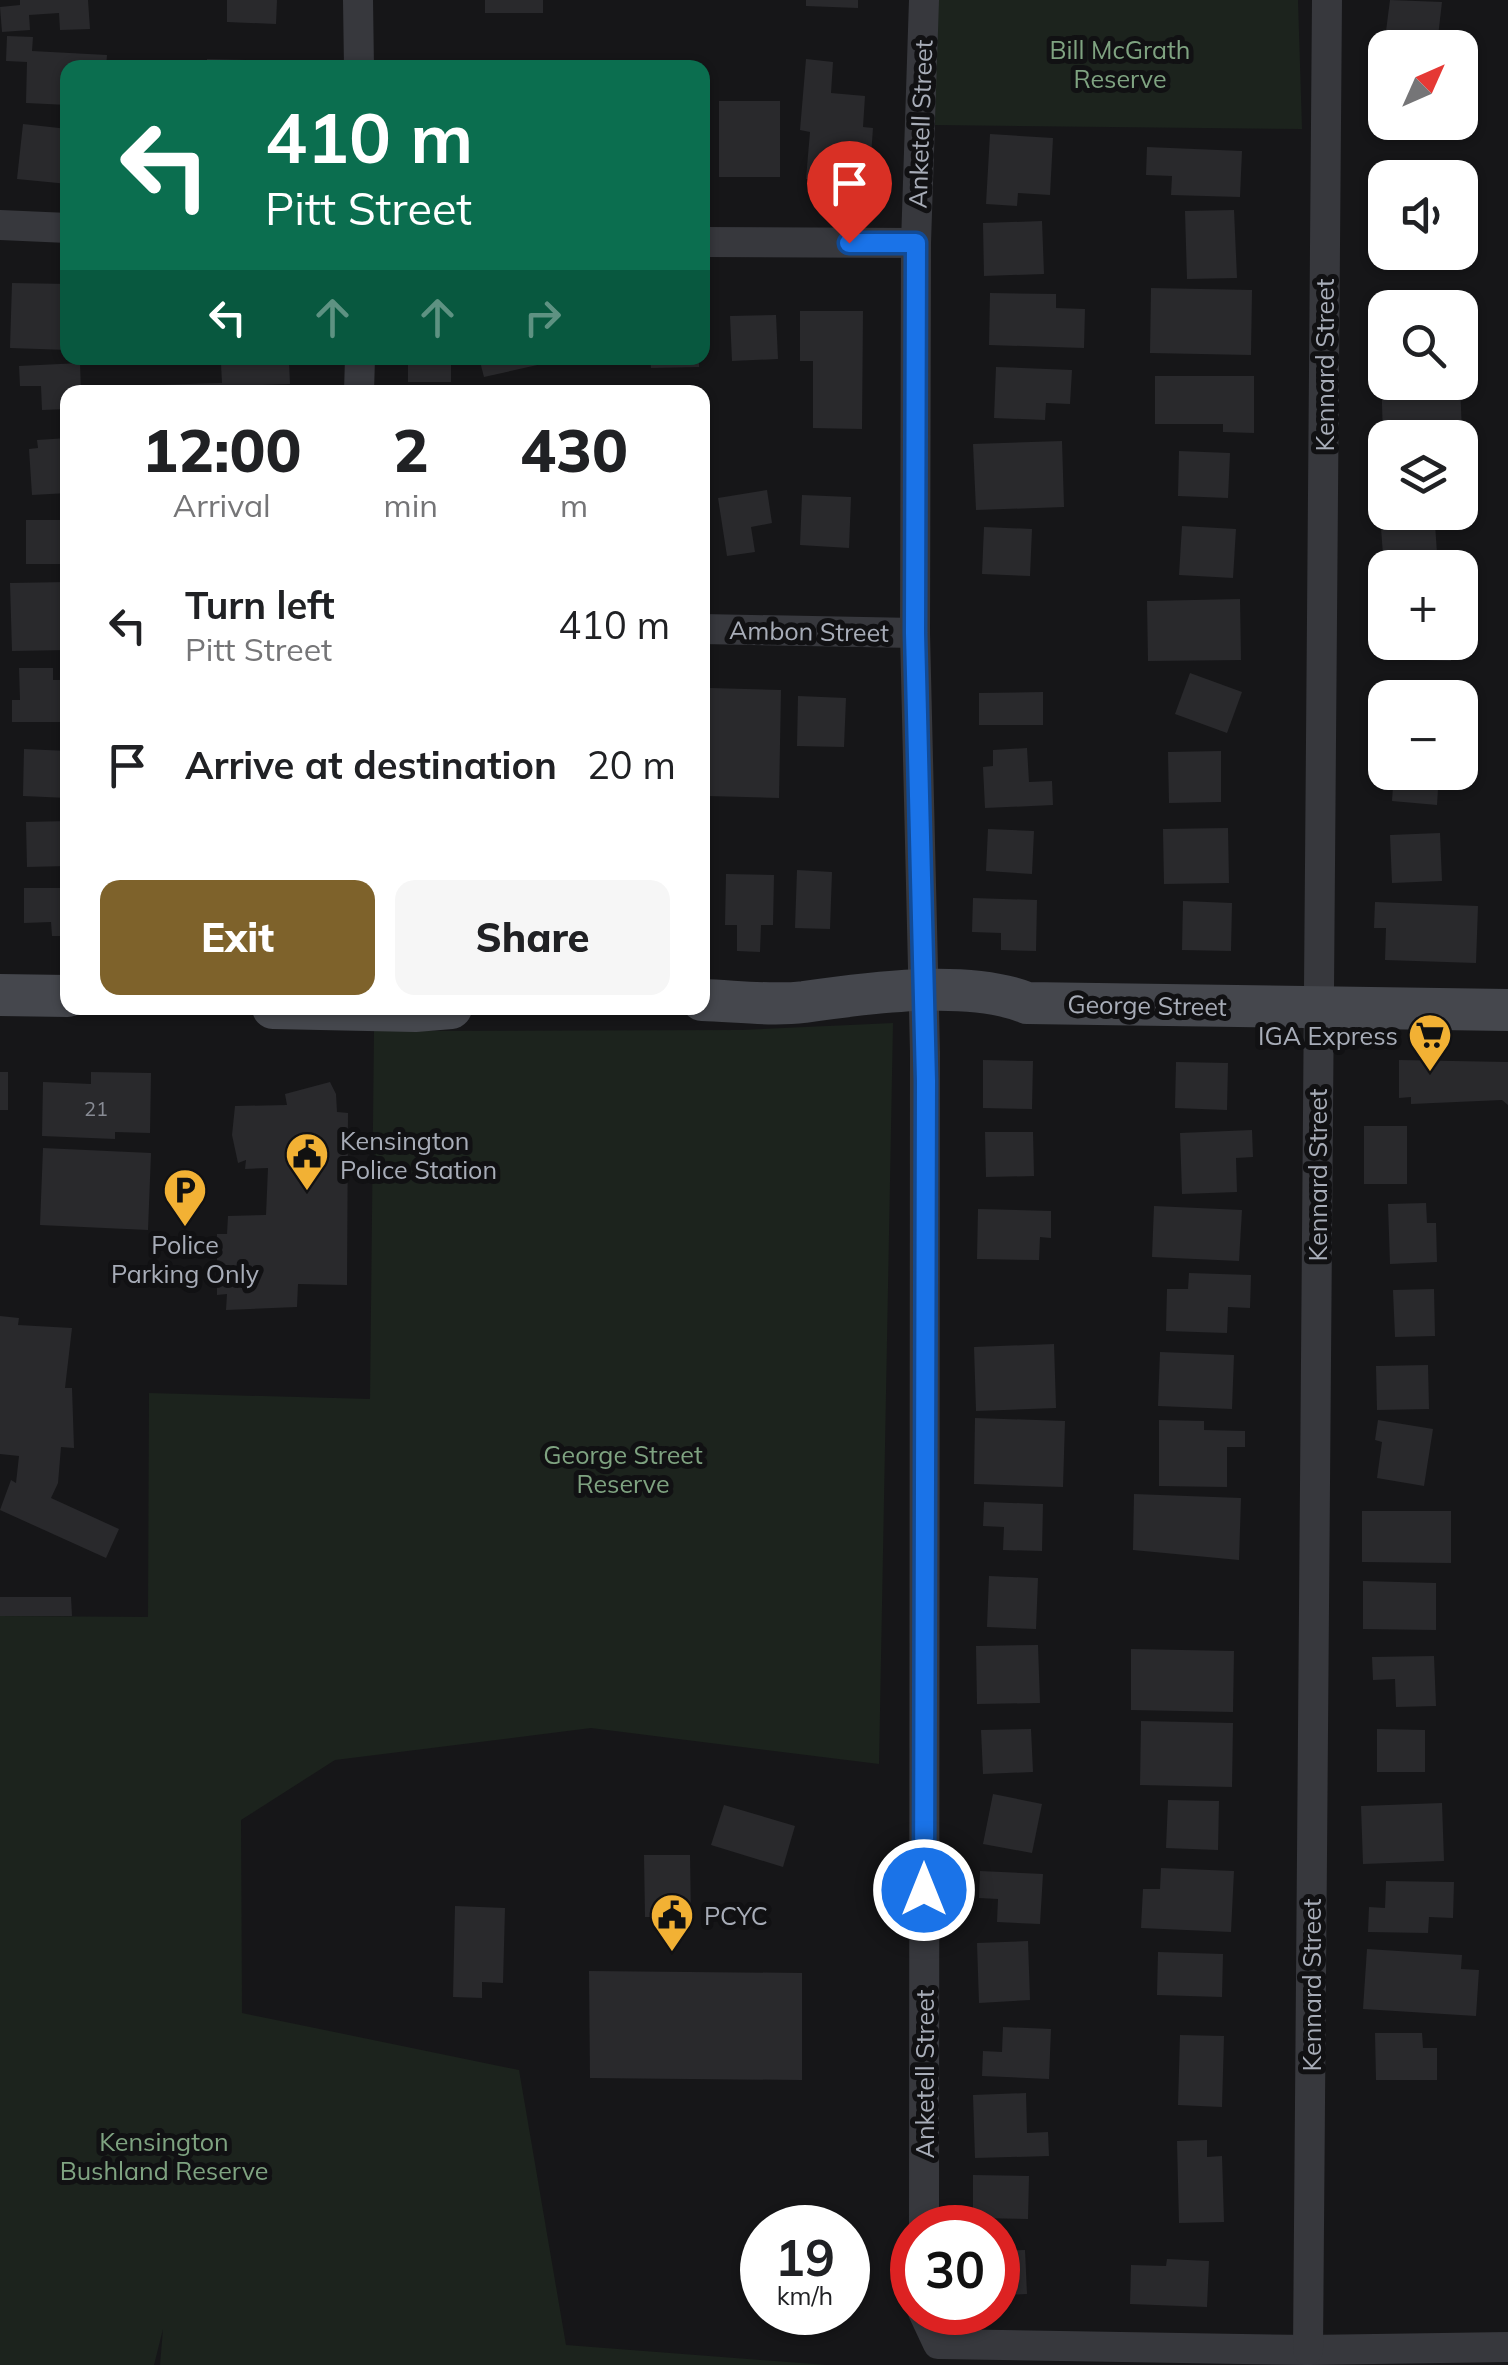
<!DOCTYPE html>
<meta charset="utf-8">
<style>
body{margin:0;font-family:Mulish,sans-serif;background:#f6f6f6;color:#202124;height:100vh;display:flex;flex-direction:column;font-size:38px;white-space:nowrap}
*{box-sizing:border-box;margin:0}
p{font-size:32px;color:#757577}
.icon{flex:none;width:55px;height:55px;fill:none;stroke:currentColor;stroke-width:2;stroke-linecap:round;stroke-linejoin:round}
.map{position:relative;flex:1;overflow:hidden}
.details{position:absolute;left:60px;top:385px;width:650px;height:630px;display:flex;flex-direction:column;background:#fff;border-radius:20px;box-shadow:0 2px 8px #0004}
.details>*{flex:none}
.banner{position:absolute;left:60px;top:60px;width:650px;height:305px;border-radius:20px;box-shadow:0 2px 8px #0004;background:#0b6e4f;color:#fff;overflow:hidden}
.needle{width:65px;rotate:45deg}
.fabs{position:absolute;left:1368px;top:30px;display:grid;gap:20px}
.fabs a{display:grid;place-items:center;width:110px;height:110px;border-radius:20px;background:#fff;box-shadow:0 2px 8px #0004;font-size:50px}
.speed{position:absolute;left:740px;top:2205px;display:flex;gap:20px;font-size:50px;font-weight:700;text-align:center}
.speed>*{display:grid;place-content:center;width:130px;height:130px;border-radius:50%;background:#fff;box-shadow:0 2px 8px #0004;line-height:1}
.speed small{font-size:25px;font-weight:400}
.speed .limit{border:15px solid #d22;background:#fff;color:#111}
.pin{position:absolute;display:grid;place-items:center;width:85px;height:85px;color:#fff;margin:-102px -42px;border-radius:50% 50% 50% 0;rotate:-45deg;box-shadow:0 0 10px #0007}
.pin .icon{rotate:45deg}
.me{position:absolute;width:110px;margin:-55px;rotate:0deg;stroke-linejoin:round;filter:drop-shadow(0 0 8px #0008)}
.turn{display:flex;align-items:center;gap:35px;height:210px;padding:0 40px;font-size:45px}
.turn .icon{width:130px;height:130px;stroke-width:2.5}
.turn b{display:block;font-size:70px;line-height:85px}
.lanes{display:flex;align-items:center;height:95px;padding:0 40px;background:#0003;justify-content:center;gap:50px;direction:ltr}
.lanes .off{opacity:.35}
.eta{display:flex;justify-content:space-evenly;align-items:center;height:170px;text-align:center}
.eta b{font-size:60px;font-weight:800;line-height:70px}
.action{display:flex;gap:20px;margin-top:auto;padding:20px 40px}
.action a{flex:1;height:115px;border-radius:20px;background:#7e622b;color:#fff;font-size:40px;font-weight:800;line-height:115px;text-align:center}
.action a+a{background:#f6f6f6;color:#202124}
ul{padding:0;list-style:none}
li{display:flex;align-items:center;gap:30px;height:140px;padding:0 40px}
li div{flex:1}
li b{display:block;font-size:38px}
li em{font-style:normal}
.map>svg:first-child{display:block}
.green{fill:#1c231d}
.building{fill:#29292c}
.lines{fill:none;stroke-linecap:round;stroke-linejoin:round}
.minor{stroke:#37383d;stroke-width:30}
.secondary{stroke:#45474d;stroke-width:42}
.route-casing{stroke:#114b97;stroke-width:25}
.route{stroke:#1a73e8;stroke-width:18}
.labels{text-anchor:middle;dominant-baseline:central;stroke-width:10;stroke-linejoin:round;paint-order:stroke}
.number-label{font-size:20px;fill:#888b94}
.park-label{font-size:25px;fill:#7fa381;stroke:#111113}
.street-label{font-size:25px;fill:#a8adb8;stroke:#111113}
.poi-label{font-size:25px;fill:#a8adb8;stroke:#111113;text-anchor:start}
</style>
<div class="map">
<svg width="1508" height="2365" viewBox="0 0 1508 2365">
<rect width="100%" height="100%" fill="#161618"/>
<!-- green -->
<g class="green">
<path d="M937,0H1298L1302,129L935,125Z"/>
<path d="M893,1023L879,1764L591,1728L335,1760L241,1820L242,2013L519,2070L566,2345L827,2365H160L163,2329L154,2365H0V1616L148,1617L149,1393L370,1399L374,1031L742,1030Z"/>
</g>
<!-- building -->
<g class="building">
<path d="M20,0H88L90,29L60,30L59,13L29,15L30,30L2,32L0,7L20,5Z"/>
<path d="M227,0H277L276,24L227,22Z"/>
<rect x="485" y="0" width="58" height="13"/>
<path d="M806,0H858V8L806,6Z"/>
<path d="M1390,0L1442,2L1437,45L1385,39Z"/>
<path d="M7,36L33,37L32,51L107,55L106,68H68V105L26,103L27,62L6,61Z"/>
<path d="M207,59L287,61V68H207Z"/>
<path d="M806,59L833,62L831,93L865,96L863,127L873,128L869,184L806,179L810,132L800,130Z"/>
<rect x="719" y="101" width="61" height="76"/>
<path d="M23,124L68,129V184L17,179Z"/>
<path d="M990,134L1053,138L1050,195L1018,193L1017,206L986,204Z"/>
<path d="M1147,147L1242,151L1240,197L1171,195L1172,176L1146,175Z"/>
<path d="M1234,210L1237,278L1187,279L1185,211Z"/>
<path d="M1042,221L1044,274L984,276L983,223Z"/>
<path d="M12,283L68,284V350L10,348Z"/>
<path d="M1151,288L1252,290L1251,355L1150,353Z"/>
<path d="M990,293L1056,294V308L1085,309L1084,348L989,345Z"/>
<path d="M1386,300L1450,302V308H1386Z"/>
<path d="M800,311H863L862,429L813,428V361H800Z"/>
<path d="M776,315L778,359L732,361L730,316Z"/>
<rect x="408" y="358" width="43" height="24"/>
<path d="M479,358H541L542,364L484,377Z"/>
<path d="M650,358H699V367L651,368Z"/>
<path d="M289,362L290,384L262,385V392H153V385L222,383L221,364Z"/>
<path d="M80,363L81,392H68V409L42,410L41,386H20L19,366Z"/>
<path d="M996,367L1072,370L1070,404L1046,403L1045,420L994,418Z"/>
<path d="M1381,371H1385V382H1460L1462,434L1383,437Z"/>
<path d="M1155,376H1254V433L1223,432V424H1155Z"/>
<path d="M68,438V493L32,495L29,449L38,448L37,440Z"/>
<path d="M1062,441L1064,507L976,510L973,444Z"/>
<path d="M1179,451L1230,453L1228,498L1178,496Z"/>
<rect x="1379" y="454" width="6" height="60"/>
<path d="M767,490L772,523L751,527L755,552L727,556L718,498Z"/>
<path d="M802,495L851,497L849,548L800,545Z"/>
<rect x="26" y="520" width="42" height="44"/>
<path d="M1435,524L1438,568H1384L1381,528Z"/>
<path d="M1182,526L1236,529L1233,578L1179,575Z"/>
<path d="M984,527L1032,529L1030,576L982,574Z"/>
<path d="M68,582V650L12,651L10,583Z"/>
<path d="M1240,599L1241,660L1148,661L1147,601Z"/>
<path d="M1397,642H1452L1451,661L1397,659Z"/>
<path d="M19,668H53V680H68V722H12V700H20Z"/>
<path d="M1190,673L1242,692L1227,733L1175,714Z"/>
<path d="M1405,683L1460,686L1459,698H1404Z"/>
<path d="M710,688L781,690L779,798L707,796Z"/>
<path d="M1043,692V725H979V693Z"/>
<path d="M798,696L846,698L844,747L797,746Z"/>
<path d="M1027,748L1029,782L1052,781L1053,805L985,808L983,767L993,766V750Z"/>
<path d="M24,749L68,751V798L23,796Z"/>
<path d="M1221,751V802L1169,803L1168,752Z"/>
<path d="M1394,772H1439L1437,805L1392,801Z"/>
<path d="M68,821V866L27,867L26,822Z"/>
<path d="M1228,828L1229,883L1164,884L1163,829Z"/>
<path d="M988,829L1034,831L1032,874L986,871Z"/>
<path d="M1440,833L1442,881L1392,883L1390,835Z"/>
<path d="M797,870L832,872L830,929L795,928Z"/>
<path d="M726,874L774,875L773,925H761L760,952L737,951V925H725Z"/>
<path d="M24,888H68V936H52L51,922L24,923Z"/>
<path d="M973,898L1037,900L1036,951L1001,950V933L972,932Z"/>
<path d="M1183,901L1232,903L1231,951L1182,950Z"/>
<path d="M1375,902L1478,906L1476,963L1385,960L1386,928H1374Z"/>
<path d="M983,1060L1033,1061L1032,1109L983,1108Z"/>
<path d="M1399,1060L1508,1062V1105L1502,1100L1411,1104V1097L1399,1098Z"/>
<path d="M1176,1062L1228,1063L1227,1110L1175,1108Z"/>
<rect x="0" y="1072" width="8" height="38"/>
<path d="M91,1072L151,1073L150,1133L115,1132V1139L42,1136L43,1082L91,1084Z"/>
<path d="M330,1082L336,1094L337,1112L348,1113L347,1285L298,1284L297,1307L226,1310L227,1294L217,1295V1234H227L228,1216L266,1215L268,1168L245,1169L246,1160L238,1163L232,1135L235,1106L287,1105L285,1094Z"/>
<rect x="1364" y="1126" width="43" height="58"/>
<path d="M1252,1130L1253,1157L1236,1158L1237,1192L1182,1194L1180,1133Z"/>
<path d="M985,1132H1033L1034,1176L986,1177Z"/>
<path d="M43,1148L151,1153L148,1230L40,1225Z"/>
<path d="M1426,1203L1427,1223H1436L1437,1262L1390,1264L1388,1204Z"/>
<path d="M1154,1206L1242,1210L1239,1261L1152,1257Z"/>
<path d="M978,1209L1051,1211V1238L1040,1237L1039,1260L977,1259Z"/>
<path d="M1189,1273L1251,1275L1250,1308L1228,1307L1227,1333L1166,1331L1167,1289H1188Z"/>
<path d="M1434,1289L1435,1336L1395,1337L1393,1290Z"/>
<path d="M0,1316L19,1318L18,1325L72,1328L65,1388H72L74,1448L61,1447L58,1483L51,1498L119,1529L106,1558L0,1510L11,1480L16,1483L19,1456L0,1454Z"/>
<path d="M1054,1344L1056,1408L976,1411L974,1347Z"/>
<path d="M1160,1352L1234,1355L1232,1409L1158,1406Z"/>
<path d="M1428,1365L1429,1409L1377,1410L1376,1366Z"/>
<path d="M975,1418L1065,1421L1063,1487L974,1484Z"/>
<path d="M1159,1420L1204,1421V1430L1245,1431V1447H1227V1487L1159,1486Z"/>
<path d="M1378,1420L1433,1429L1424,1486L1377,1478L1382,1442L1375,1440Z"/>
<path d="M1134,1494L1241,1498L1239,1560L1133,1550Z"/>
<path d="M984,1502L1043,1504L1042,1551L1003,1550L1004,1527L983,1526Z"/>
<path d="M1362,1511H1451V1563L1362,1562Z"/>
<path d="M989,1576L1038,1578L1036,1629L987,1627Z"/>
<path d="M1363,1581L1436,1583V1630L1363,1629Z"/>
<path d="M0,1597H71L72,1616H0Z"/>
<path d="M1038,1645L1040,1703L977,1704L976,1646Z"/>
<path d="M1131,1649L1234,1651L1233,1712L1131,1710Z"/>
<path d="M1434,1656L1436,1706L1396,1707L1395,1679L1373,1680L1372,1657Z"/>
<path d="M1141,1721L1233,1723L1232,1787L1140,1785Z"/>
<path d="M1031,1729L1033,1772L983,1774L981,1730Z"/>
<path d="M1377,1729L1425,1730V1772H1377Z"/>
<path d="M993,1794L1042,1804L1032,1853L983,1844Z"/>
<path d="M1168,1800L1219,1801L1218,1850L1166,1848Z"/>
<path d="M1442,1803L1444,1861L1363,1864L1361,1806Z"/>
<path d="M724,1805L795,1826L783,1867L711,1845Z"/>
<path d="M644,1855H690L691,1917H645Z"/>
<path d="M1161,1868L1234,1871L1231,1932L1141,1928L1143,1889H1160Z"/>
<path d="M980,1871L1043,1874L1040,1924L997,1922L998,1899L979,1898Z"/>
<path d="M1386,1881L1454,1882L1453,1918L1429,1917L1428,1933L1368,1932L1369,1907L1385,1908Z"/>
<path d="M455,1906L505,1908L503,1983L482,1982V1998L453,1997Z"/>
<path d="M1028,1941L1030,2000L979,2003L977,1943Z"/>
<path d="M1367,1949L1462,1955L1461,1969L1479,1970L1476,2016L1363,2009Z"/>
<path d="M1158,1952L1223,1954L1222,1997L1157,1995Z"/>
<path d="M589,1971L802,1973V2080L590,2078Z"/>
<path d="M1003,2027L1051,2029L1049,2079L982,2076L983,2051L1002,2052Z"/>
<path d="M1375,2033H1422L1423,2048H1437V2080H1376Z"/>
<path d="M1180,2035L1224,2036L1222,2107L1178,2105Z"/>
<path d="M1026,2093L1027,2133L1048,2132L1049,2156L975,2158L973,2095Z"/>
<path d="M1207,2140V2157L1222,2156L1224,2222L1179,2223L1177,2141Z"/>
<path d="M973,2175L1029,2176L1028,2219L973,2218Z"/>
<path d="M1025,2250L1027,2294L998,2295V2251Z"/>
<path d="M1167,2259L1209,2261L1207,2307L1130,2304L1131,2265L1166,2266Z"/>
</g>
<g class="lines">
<!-- minor -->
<g class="minor">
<path d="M358,0L359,68"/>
<path d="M0,225L68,228"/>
<path d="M702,242L916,243"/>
<path d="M359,392L360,358"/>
<path d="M702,629L915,633"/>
<path d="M924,2228L925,1052L915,633L916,243L924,0"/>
<path d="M923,2312L938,2344L1308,2350L1508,2347"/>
<path d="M1308,2350L1327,0"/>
</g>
<!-- secondary -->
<g class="secondary">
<path d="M0,995L68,996"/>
<path d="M702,1000C735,1001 771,1006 804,1002C866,993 968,979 1027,1003L1508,1010"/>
<path d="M273,1008L415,1011L451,1008"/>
</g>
</g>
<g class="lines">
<!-- route casing -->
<g class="route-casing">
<path id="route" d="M849,243H916L915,633L926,1081L924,1890"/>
</g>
<!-- route -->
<use href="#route" class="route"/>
</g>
<!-- icons -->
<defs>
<g id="supermarket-pin" transform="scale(2.25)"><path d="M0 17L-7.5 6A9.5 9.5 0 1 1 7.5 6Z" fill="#f2b134" stroke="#111113"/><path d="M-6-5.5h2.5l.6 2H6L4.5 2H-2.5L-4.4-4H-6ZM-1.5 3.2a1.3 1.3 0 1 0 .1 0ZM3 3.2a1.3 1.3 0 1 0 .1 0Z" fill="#111"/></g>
<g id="civic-pin" transform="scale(2.25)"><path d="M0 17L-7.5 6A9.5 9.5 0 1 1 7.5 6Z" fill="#f2b134" stroke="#111113"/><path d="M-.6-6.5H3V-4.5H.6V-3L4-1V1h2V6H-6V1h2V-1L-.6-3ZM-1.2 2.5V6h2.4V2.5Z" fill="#111"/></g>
<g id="parking-pin" transform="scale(2.25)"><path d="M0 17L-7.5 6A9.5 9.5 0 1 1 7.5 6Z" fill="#f2b134" stroke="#111113"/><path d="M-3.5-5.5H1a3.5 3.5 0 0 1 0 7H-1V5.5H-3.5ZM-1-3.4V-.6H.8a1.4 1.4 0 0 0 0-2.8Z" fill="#111"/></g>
</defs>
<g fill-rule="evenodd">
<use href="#supermarket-pin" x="1430" y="1035"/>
<use href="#civic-pin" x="307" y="1154"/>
<use href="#parking-pin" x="185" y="1190"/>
<use href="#civic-pin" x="672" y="1915"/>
</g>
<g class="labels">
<!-- number labels -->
<g class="number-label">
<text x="96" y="1108">21</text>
</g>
<!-- park labels -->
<g class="park-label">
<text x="1120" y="49">Bill McGrath<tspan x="1120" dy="29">Reserve</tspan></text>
<text x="623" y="1454">George Street<tspan x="623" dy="29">Reserve</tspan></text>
<text x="164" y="2141">Kensington<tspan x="164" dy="29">Bushland Reserve</tspan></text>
</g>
<!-- street labels -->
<g class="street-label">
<text transform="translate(920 124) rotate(-88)">Anketell Street</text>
<text transform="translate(1324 365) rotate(-90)">Kennard Street</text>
<text transform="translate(809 631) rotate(1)">Ambon Street</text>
<text transform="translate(1147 1005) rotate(1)">George Street</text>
<text transform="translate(1317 1175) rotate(-90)">Kennard Street</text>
<text transform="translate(1311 1985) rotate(-90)">Kennard Street</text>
<text transform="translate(924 2074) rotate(-90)">Anketell Street</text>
</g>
<!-- poi labels -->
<g class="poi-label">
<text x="1398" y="1035" text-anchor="end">IGA Express</text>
<text x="340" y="1140">Kensington<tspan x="340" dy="29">Police Station</tspan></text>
<text x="185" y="1244" text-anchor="middle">Police<tspan x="185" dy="29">Parking Only</tspan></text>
<text x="704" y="1915">PCYC</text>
</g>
</g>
</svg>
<div class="fabs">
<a><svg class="needle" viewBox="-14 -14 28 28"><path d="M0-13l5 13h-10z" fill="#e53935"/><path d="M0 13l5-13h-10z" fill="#757577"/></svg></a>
<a><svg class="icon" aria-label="sound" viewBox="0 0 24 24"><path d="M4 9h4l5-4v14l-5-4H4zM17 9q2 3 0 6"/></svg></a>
<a><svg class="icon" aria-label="search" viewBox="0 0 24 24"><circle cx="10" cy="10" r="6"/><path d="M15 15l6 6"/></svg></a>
<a><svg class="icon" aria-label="layers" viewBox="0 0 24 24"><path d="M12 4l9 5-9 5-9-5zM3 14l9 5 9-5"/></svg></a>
<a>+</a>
<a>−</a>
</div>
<div class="speed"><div>19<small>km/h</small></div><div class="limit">30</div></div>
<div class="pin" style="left:849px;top:243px;background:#d93025"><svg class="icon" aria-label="arrive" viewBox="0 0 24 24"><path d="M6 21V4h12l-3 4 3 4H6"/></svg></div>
<svg class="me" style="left:924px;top:1890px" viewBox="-20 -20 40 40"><circle r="17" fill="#1a73e8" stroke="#fff" stroke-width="3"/><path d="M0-11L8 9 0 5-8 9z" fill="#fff"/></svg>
<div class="banner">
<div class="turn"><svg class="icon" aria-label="left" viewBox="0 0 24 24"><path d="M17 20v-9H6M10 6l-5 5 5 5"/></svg><div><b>410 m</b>Pitt Street</div></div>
<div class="lanes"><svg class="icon" aria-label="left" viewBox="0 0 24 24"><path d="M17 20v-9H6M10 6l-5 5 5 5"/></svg><svg class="icon off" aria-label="ahead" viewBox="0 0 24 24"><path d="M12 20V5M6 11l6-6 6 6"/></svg><svg class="icon off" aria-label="ahead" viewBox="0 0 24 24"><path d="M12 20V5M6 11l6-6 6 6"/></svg><svg class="icon off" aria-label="right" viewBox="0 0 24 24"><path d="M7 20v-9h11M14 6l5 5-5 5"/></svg></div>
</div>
<section class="details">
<div class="eta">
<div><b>12:00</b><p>Arrival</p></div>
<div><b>2</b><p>min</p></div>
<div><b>430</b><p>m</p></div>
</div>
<ul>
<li><svg class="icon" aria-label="left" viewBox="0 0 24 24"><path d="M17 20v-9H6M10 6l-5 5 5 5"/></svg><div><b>Turn left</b><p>Pitt Street</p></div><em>410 m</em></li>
<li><svg class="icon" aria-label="arrive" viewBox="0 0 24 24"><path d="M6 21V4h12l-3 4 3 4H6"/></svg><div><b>Arrive at destination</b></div><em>20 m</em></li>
</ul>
<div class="action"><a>Exit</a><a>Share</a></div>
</section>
</div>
